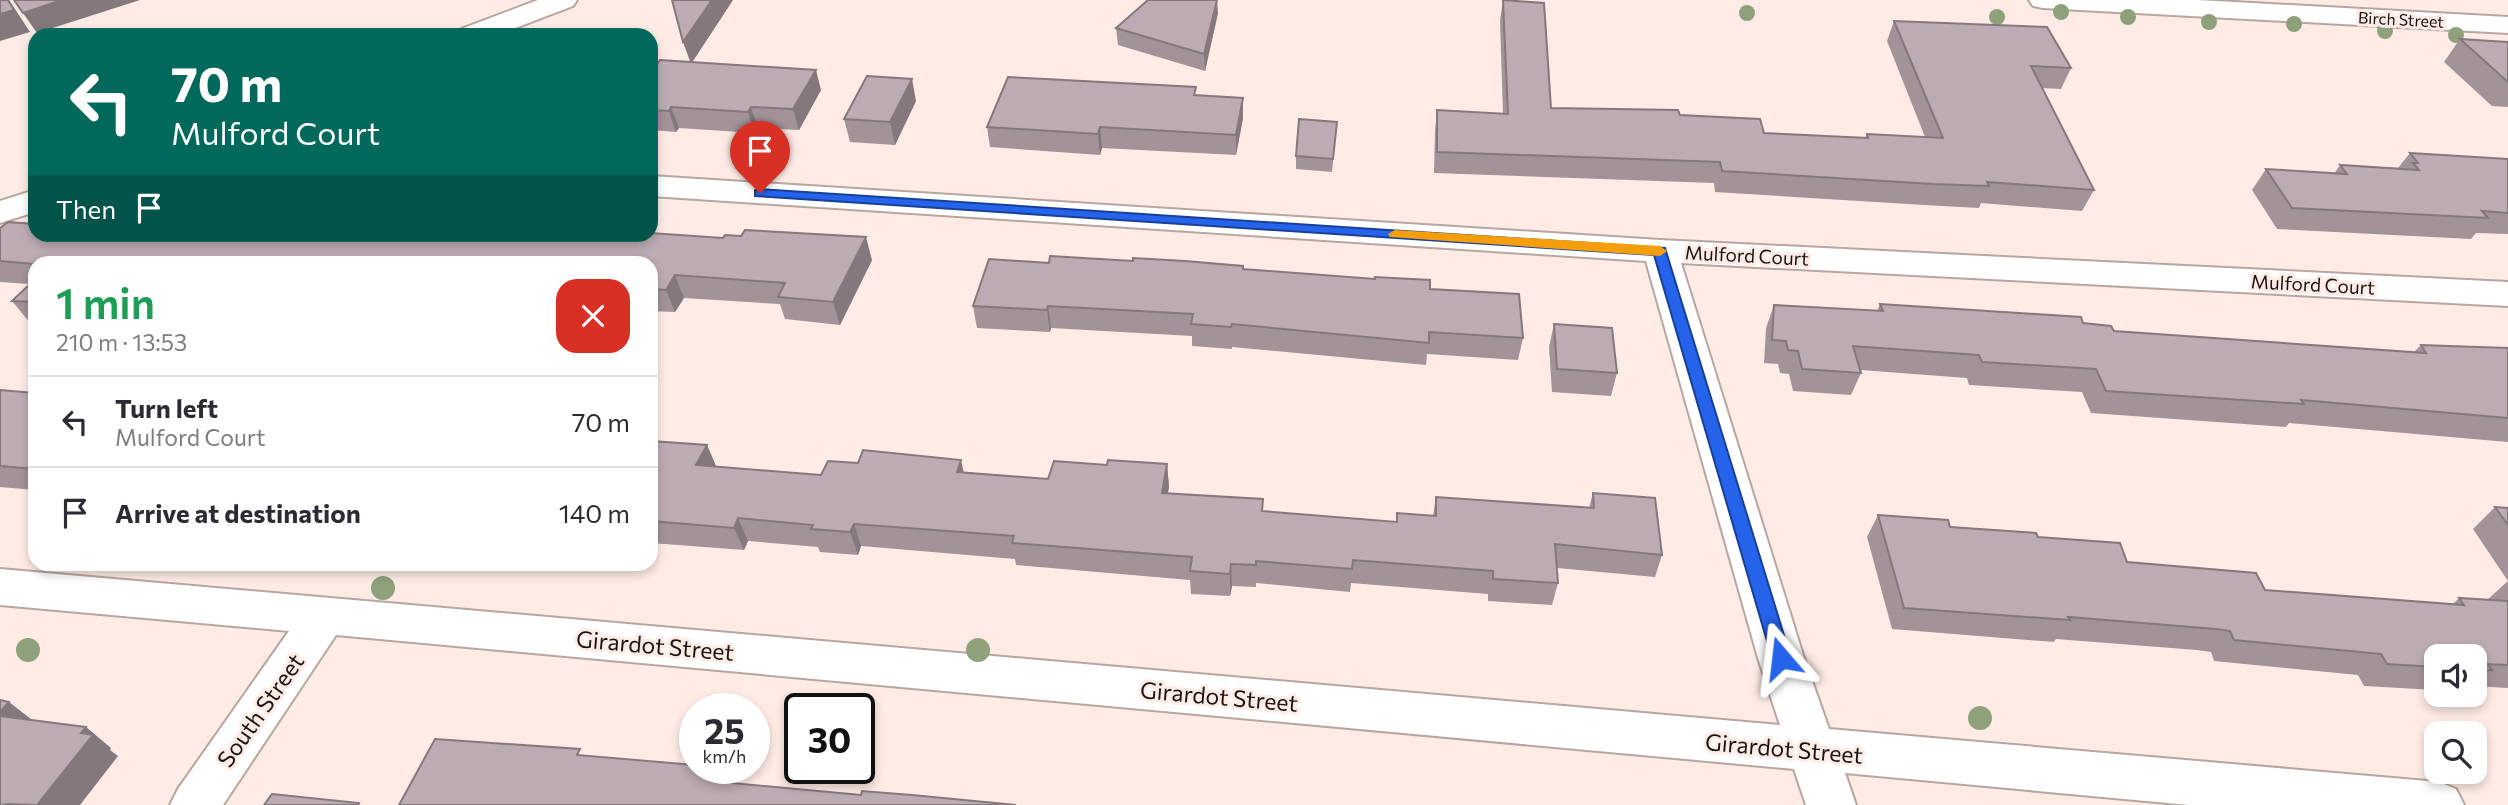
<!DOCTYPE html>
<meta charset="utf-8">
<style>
body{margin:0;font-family:Commissioner,sans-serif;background:#f7f7f7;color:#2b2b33;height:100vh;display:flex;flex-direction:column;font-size:26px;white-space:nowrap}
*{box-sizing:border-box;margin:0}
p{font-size:23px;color:#7c7c81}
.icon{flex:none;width:38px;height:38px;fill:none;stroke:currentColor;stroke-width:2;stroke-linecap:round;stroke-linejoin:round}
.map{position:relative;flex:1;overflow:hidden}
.drawer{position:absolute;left:28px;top:256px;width:630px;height:315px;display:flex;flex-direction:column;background:#fff;border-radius:21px;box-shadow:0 4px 10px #0003}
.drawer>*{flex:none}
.top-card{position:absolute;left:28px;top:28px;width:630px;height:214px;border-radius:21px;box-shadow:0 4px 10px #0003;background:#00695c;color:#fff;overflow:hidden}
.controls{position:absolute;left:2424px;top:644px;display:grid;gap:14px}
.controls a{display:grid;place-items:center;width:63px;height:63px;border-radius:14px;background:#fff;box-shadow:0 4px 10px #0003;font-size:35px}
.speed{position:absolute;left:679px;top:693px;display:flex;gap:14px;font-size:35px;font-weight:700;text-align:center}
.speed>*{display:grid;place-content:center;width:91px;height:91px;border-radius:50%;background:#fff;box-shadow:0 4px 10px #0003;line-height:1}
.speed small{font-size:18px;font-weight:400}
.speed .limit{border:4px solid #111;border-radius:10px;background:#fff;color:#111}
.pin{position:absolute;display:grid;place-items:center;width:60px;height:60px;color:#fff;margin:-72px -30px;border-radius:50% 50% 50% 0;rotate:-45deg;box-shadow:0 0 7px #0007}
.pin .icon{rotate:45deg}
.me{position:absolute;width:77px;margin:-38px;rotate:343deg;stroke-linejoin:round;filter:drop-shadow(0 0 5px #0008)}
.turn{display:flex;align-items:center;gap:24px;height:147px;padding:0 28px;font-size:32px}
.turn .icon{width:91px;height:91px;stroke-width:2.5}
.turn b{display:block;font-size:49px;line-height:60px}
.then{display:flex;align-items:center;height:66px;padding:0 28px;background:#0003;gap:14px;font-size:26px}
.round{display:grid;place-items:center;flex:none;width:74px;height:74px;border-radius:21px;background:#f7f7f7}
.summary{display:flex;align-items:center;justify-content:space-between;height:119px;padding:0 28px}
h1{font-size:42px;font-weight:600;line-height:52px;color:#1e9e55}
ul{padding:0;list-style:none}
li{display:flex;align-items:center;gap:21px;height:91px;padding:0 28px;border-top:2px solid #e1e1e2}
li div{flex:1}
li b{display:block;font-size:26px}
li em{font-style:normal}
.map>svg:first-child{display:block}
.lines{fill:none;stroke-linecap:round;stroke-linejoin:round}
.street-casing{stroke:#b7a6a0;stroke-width:4}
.street{fill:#fff;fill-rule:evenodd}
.tree{fill:#8ea17a}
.wall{fill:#a29399}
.shaded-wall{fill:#84787d}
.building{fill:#bcabb2;stroke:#84787d;stroke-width:2}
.route{fill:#2563eb;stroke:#184099;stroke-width:2}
.slow{fill:#f59e0b}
.labels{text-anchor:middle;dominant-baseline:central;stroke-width:6;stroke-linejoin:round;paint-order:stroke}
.far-street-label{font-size:16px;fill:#191311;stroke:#feebe5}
.street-label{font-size:19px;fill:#191311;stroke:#feebe5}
.near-street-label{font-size:23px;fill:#191311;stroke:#feebe5}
</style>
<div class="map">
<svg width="2508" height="805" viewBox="0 0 2508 805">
<rect width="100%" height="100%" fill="#feebe5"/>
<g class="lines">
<!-- street casing -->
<g class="street-casing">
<g id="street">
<path d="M538,0H577L573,6L497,35H457L461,29Z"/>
<path d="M2029,0H2198L2508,17V33L2043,8L2033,6Z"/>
<path d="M651,176L1660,240L2508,282V306L1681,263L1804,658L1829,729L2439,782L2456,789L2464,805H2189L1845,773L1856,805H1806L1794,769L336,635L223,805H170L178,789L289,631L0,605V569L1780,725L1758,658L1646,261L651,196Z"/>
<path d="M35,190V212L0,223V201Z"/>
</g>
</g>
<!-- street -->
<use href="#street" class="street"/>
</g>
<!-- trees -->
<g class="tree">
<circle cx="2061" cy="12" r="8"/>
<circle cx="1747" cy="13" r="8"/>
<circle cx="1997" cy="17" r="8"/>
<circle cx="2128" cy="17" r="8"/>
<circle cx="2209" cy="22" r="8"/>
<circle cx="2294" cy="24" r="8"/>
<circle cx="2385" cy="31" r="8"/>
<circle cx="2456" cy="35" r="8"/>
<circle cx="383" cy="588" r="12"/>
<circle cx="28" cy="650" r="12"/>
<circle cx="978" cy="650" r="12"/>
<circle cx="1980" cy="718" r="12"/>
</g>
<!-- wall -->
<g class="wall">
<path d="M733,0L692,62L821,90L799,130L758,128L755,133L679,128L676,132L651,130V64L690,62Z"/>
<path d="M1503,0L1551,108L1680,115L1764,133L1865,138L1867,134L1925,137L1887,41L1894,21L2071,68L2061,89L2042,88L2094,190L2082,211L1981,203L1979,208L1924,205L1715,192L1714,183L1434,173L1435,131L1437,110L1503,114L1500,20Z"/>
<path d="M1218,13L1205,71L1118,45L1116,28Z"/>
<path d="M2460,39L2508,42V107L2492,106L2444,62Z"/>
<path d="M1196,95L1243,98V118L1236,155L1102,148L1100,155L990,147L987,127Z"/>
<path d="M916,101L895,145L850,142L844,119Z"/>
<path d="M1337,122L1332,172L1296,169V156Z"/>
<path d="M2410,153L2508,159V234L2476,233L2471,239L2277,229L2252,190L2266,169L2334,174L2340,165L2398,168Z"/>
<path d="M0,228L35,234L872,260L840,325L785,319L780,304L684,298L675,312L651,311V262H35V324H31L12,301L29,284L0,282Z"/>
<path d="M1049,263L1243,270L1430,289L1523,338L1518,360L1427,354L1426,365L1232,347V349L1192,346V336L1051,328L1050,332L977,328L973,306Z"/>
<path d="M1880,304L2083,323L2114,331L2414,352L2421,345L2508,348V442L2289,423L2286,427L2091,413L2082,392L1969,385L1967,378L1861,370V373L1851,395L1793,391L1789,374L1780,373L1778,364L1764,363L1766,328L1774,305L1877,311Z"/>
<path d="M1554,324L1617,373L1611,396L1552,392L1549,347Z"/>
<path d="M0,390L35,393V490L0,487Z"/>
<path d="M651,441L716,467L821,475L964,472L1048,479L1107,465L1167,464L1169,487L1167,494L1263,511L1396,522L1397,513L1433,516L1436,497L1589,508L1593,493L1662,555L1655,577L1557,568L1558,583L1552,605L1488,601V594L1351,583L1350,592L1256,583V587L1232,586L1230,596L1191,594L1190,580L1016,565L1015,559L861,546L858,555L820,552L818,547L748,541L744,550L651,543Z"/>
<path d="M2495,507L2508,508V688L2474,686V656H2436V690L2364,686L2358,675L2214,661L2211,652L2197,650L2056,639L2054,642L1892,629L1867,537L1878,515L1950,527L2038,537L2127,562L2265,590L2453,604L2459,598L2487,600L2508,581L2473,529Z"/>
</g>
<!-- shaded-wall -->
<g class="shaded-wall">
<path d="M8,0H9L30,32L0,41V14Z"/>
<path d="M62,0H140L37,33L23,13Z"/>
<path d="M712,0H733L691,64L683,42Z"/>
<path d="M1217,0L1218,13L1205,71L1204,54Z"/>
<path d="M816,70L821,90L799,130L793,109Z"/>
<path d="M912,79L916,101L895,145L890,122Z"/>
<path d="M1243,98V118L1236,155V135Z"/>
<path d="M671,107L679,128L676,132L669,111Z"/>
<path d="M751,107L758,128L755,133L748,112Z"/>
<path d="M1100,127L1102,148L1100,155L1098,134Z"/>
<path d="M866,237L872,260L840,325L833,302Z"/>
<path d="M266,257L270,262H260Z"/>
<path d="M675,275L684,298L675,312L666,290Z"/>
<path d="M1048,306L1051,328L1050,332L1047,310Z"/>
<path d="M707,445L717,468L696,465Z"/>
<path d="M961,460L966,483L957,472Z"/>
<path d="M1167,464L1169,487L1164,516L1162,493Z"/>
<path d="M738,518L748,541L744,550L734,528Z"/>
<path d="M854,524L861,546L858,555L850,532Z"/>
<path d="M1231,564L1232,586L1230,596V574Z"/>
<path d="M0,700L6,705L9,702L36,723L0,718Z"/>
<path d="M86,727L111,748L110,750L118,756L80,805H37Z"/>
<path d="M715,768H717L728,787L710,781Z"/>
</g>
<!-- building -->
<g class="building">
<path d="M0,0H8L14,10L0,14Z"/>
<path d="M14,0H62L23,13Z"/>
<path d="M672,0H712L683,42Z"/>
<path d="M1148,0H1217L1204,54L1116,28Z"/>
<path d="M1503,0L1544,3L1551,108L1678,110L1680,115L1760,119L1764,133L1868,138L1867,134L1943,138L1894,21L2047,27L2071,68L2031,66L2094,190L1987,182L1989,186L1933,184L1722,171L1720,162L1437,152V110L1508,114Z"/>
<path d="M2460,39L2508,42V82Z"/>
<path d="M660,60L816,70L793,109L751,107L748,112L671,107L669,111L651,110V64H657Z"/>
<path d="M867,76L912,79L890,122L844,119Z"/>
<path d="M1008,77L1196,87L1194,95L1243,98L1236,135L1100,127L1098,134L987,127Z"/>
<path d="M1299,119L1337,122L1333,159L1296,156Z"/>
<path d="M2410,153L2508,159V213L2482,211L2488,218L2292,208L2266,169L2347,174L2340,165L2419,170L2413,163H2418Z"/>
<path d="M8,222L35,224V234H651V233L723,238L725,235L741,236L745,230L866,237L833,302L778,297L785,283L675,275L666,290L651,289V262H428L397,261L396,262H356L266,257L260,262H195L116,258L111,262H35V264L0,261V228Z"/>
<path d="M1050,256L1133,261V258L1185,261L1243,266V269L1375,279V277L1430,280V289L1519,294L1523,338L1429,332V343L1232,324L1231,327L1191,324L1193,314L1048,306L1047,310L973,306L989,259L1049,263Z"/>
<path d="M35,279V302L12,301Z"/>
<path d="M1880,304L2081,317L2083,323L2111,326L2114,331L2426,353L2421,345L2508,348V418L2301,400L2304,404L2106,391L2096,369L1982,362L1979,355L1853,346L1861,373L1802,369L1798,351L1788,350L1786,341L1772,340L1774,305L1883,311Z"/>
<path d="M1554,324L1612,328L1617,373L1557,369Z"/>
<path d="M0,390L35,393V469L0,466Z"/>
<path d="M651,441L707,445L696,465L821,475L828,461L858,463L863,450L961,460L957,472L1048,479L1054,461L1107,465L1108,460L1167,464L1162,493L1263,499L1262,511L1397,522V513L1436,516V497L1594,508L1593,493L1655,498L1662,555L1555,544L1558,583L1493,579V571L1353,560L1352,569L1256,561V565L1231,564L1230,574L1190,571L1192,557L1012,543L1014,536L854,524L850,532L811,529L813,525L738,518L734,528L651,521Z"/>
<path d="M2495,507L2508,508V525Z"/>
<path d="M1878,515L1948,520L1950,527L2036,533L2038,537L2120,543L2127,562L2256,573L2265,590L2464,605L2459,598L2508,601V665L2487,664L2492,670L2474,669V656H2436V667L2387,664L2381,654L2234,640L2230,631L2216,629L2068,617L2070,620L1904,608Z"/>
<path d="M0,700L9,702L0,712Z"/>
<path d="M0,716L86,727L81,733L93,735L37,805L6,804L5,805H0Z"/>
<path d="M435,739L580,749L577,755L695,765V768H715L710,781L861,795L862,791L912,795L1016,805H399Z"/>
<path d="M272,794L359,803L358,805H264Z"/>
</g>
<!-- route -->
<path class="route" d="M760,189L1665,248L1791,658L1788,663L1781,666L1775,663L1772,658L1654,255L755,196V190Z"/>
<!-- slow -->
<path class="slow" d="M1395,230L1660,246L1667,251L1660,256L1390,237L1388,234Z"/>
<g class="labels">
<!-- far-street labels -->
<g class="far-street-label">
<text transform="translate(2401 19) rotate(3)">Birch Street</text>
</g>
<!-- street labels -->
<g class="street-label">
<text transform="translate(1747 255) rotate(3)">Mulford Court</text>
<text transform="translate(2313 284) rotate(3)">Mulford Court</text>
</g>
<!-- near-street labels -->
<g class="near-street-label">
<text transform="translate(655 645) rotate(5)">Girardot Street</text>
<text transform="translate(1219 696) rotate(5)">Girardot Street</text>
<text transform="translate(260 710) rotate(-55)">South Street</text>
<text transform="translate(1784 748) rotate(5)">Girardot Street</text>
</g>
</g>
</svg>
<div class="controls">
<a><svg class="icon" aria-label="sound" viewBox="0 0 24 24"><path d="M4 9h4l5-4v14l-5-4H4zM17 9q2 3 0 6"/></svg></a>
<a><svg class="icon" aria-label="search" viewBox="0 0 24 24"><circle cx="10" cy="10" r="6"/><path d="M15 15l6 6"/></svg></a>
</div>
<div class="speed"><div>25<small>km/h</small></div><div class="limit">30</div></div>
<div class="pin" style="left:760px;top:193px;background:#d93025"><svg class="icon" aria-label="arrive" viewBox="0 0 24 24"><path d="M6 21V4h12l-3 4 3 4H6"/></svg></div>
<svg class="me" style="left:1781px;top:658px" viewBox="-20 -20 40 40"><path d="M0-17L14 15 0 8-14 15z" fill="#2563eb" stroke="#fff" stroke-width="4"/></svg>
<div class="top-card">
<div class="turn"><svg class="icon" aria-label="left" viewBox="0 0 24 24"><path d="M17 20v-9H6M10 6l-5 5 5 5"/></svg><div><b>70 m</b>Mulford Court</div></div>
<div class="then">Then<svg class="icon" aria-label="arrive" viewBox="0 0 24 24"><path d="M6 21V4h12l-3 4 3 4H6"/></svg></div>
</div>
<section class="drawer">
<div class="summary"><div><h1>1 min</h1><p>210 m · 13:53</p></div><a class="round" style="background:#d93025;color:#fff"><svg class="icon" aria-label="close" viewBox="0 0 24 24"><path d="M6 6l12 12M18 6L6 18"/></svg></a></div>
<ul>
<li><svg class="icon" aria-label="left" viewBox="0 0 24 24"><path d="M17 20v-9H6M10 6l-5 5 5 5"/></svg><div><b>Turn left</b><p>Mulford Court</p></div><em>70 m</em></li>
<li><svg class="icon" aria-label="arrive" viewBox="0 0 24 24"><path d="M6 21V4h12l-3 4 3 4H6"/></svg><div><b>Arrive at destination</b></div><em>140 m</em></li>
</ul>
</section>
</div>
